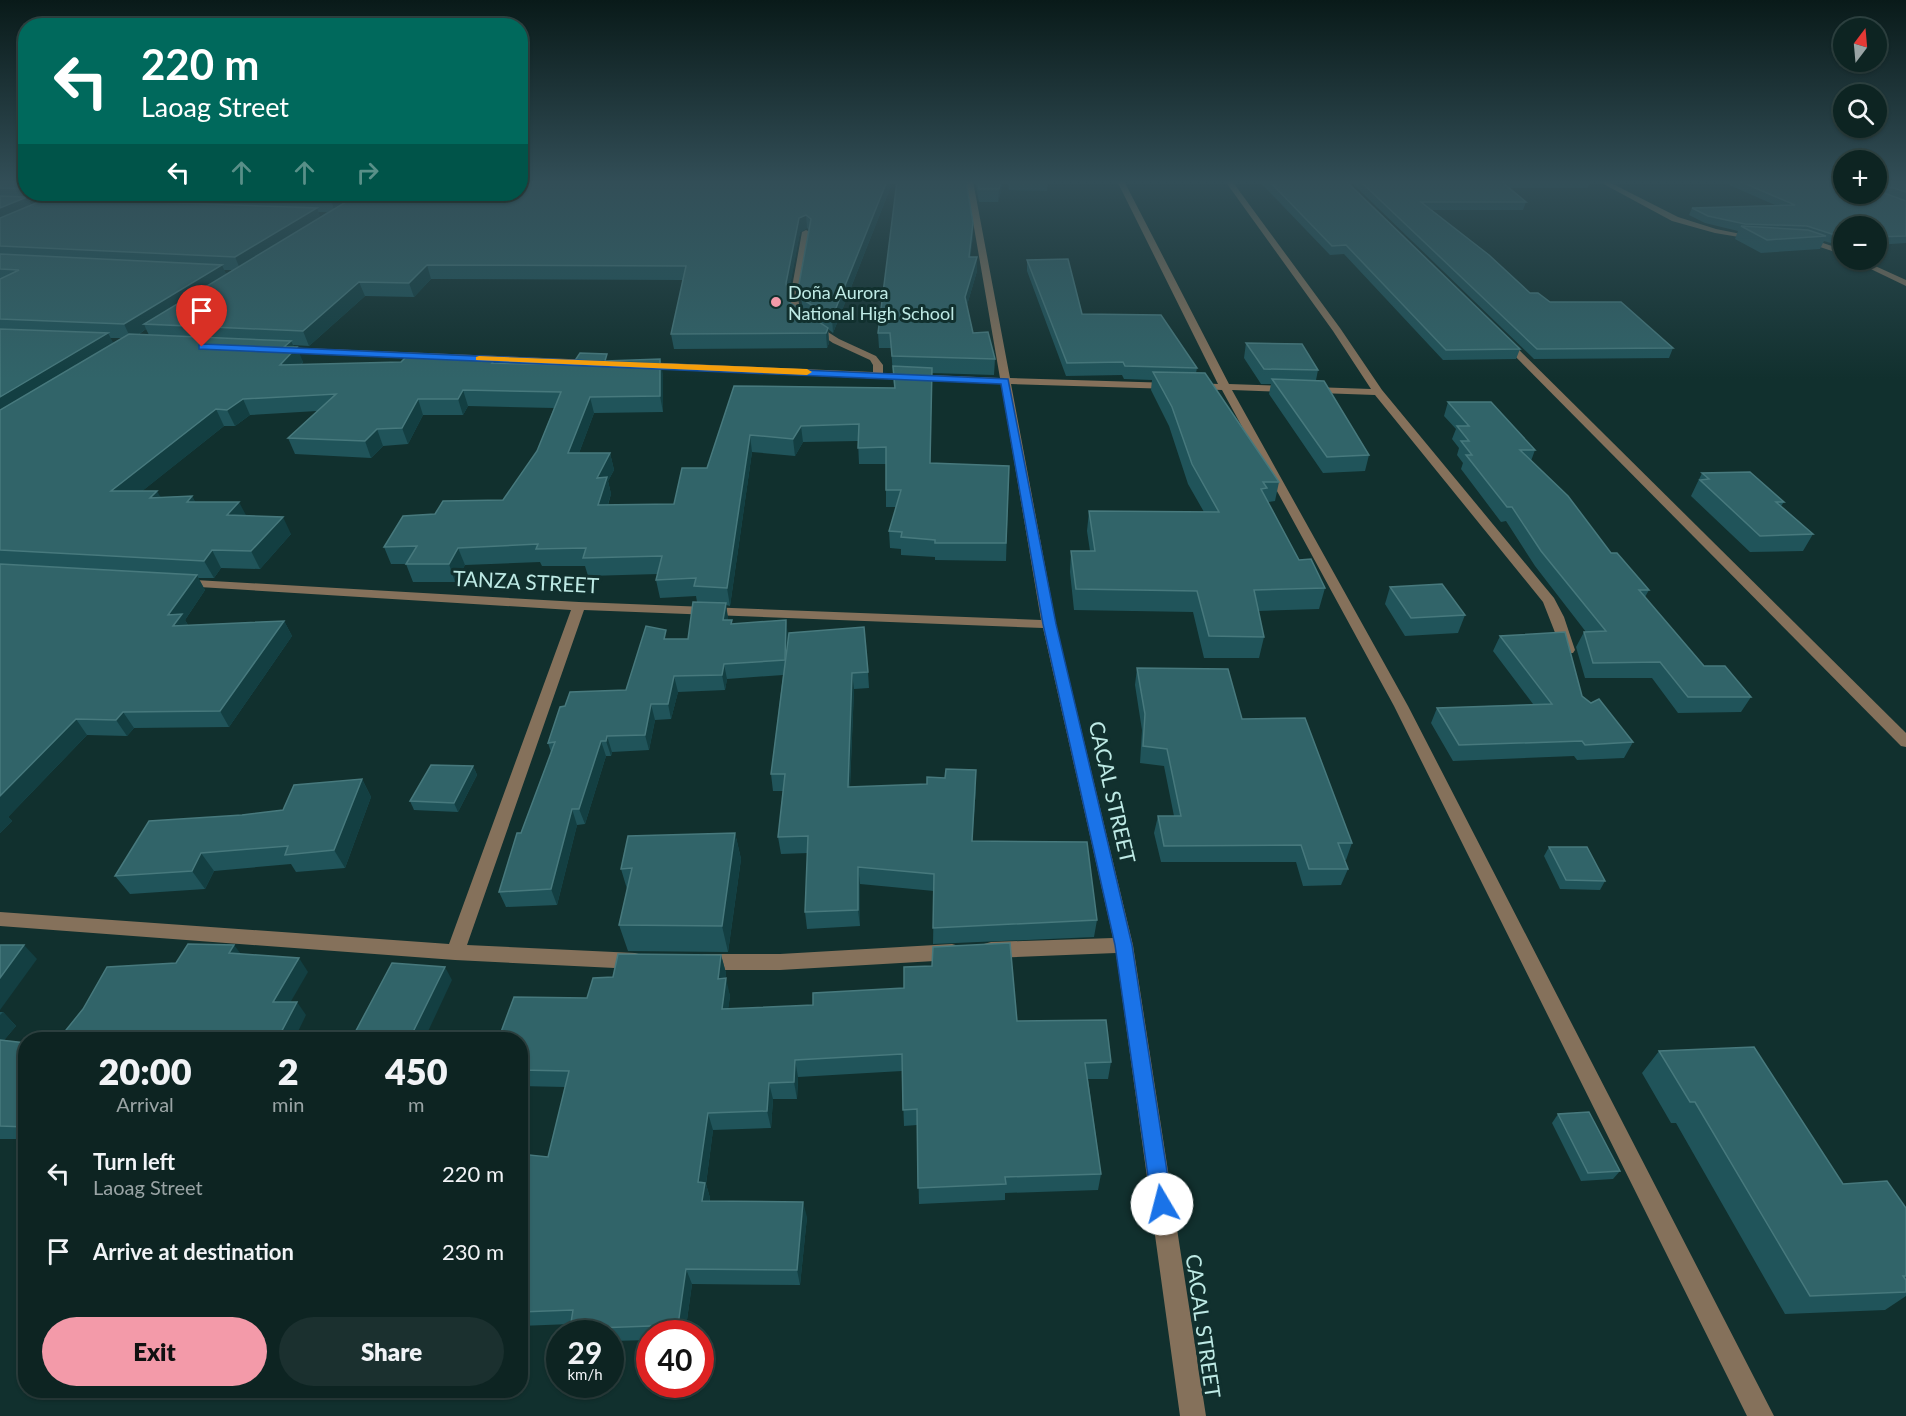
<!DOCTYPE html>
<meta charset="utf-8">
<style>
body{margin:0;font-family:Lato,sans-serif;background:#1b302f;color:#f1f3f6;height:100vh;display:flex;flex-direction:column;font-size:22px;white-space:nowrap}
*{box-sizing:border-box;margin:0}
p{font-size:20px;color:#9aa4a5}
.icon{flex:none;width:33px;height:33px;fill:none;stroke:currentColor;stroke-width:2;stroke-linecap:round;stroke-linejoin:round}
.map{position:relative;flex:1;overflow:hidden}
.panel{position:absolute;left:18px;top:1032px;width:510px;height:366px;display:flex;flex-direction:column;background:#0d2422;border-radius:24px;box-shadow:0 2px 4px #0004,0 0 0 2px #2d4140}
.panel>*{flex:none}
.hud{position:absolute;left:18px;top:18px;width:510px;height:183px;border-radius:24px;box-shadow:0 2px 4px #0004,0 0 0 2px #2d4140;background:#00695c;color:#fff;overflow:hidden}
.needle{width:39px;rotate:16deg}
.fabs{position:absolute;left:1833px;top:18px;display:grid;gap:12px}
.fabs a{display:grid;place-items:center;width:54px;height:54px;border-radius:50%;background:#0d2422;box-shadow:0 2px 4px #0004,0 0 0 2px #2d4140;font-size:30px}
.speed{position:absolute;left:546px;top:1320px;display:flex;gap:12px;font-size:30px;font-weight:700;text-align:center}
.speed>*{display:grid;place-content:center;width:78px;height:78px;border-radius:50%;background:#0d2422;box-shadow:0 2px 4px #0004,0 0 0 2px #2d4140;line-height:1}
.speed small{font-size:15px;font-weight:400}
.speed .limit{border:9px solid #d22;background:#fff;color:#111}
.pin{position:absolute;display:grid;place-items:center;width:51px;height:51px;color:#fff;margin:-62px -26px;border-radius:50% 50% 50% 0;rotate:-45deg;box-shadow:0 0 6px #0007}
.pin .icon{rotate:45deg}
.me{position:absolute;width:66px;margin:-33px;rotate:352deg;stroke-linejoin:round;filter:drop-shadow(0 0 4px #0008)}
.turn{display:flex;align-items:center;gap:21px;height:126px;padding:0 24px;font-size:27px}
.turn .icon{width:78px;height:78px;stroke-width:2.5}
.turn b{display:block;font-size:42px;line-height:51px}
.lanes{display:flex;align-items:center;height:57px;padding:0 24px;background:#0003;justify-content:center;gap:30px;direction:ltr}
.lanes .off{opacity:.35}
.eta{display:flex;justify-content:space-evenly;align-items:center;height:102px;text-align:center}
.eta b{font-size:36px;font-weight:800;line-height:42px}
.cta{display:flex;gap:12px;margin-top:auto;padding:12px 24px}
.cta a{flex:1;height:69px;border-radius:36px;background:#f39aa9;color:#111;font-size:24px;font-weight:800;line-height:69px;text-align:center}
.cta a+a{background:#1b302f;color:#f1f3f6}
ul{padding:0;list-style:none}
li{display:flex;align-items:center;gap:18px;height:78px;padding:0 24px}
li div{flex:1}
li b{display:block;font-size:22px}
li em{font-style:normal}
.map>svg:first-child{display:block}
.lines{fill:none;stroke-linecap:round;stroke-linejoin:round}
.minor{fill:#85715b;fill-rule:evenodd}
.wall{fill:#20545a;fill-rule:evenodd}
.shaded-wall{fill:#133f42}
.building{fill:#316469;stroke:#47797d;stroke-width:1.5}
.route{fill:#1a73e8;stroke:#114b97;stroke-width:1.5}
.slow{fill:#f59e0b}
.poi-dot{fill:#f39aa9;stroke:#11302e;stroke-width:2}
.labels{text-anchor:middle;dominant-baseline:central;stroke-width:6;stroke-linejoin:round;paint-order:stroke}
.far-poi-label{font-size:18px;fill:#beeae5;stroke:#11302e;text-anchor:start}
.street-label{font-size:21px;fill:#beeae5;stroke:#11302e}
</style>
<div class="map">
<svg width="1906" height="1416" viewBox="0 0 1906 1416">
<rect width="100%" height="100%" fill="#11302e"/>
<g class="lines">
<!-- minor -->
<g class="minor">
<path d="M966,181H973L1010,378L1172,383L1177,386L1172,389L1011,384L1056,624L1133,945L1206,1416H1180L1116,953L991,958L984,956L982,950L984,944L991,942L1113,938L1043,628L584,610L467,945L635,953L642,955L644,961L642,967L635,969L455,960L0,926V912L449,944L571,610L183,586L176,582L178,579L579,602L1041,620L1001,384L641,368L636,365L641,362L873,372V365L870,360L833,343L793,316L790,298L802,232L806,230L810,232L798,298L801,315L839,339L876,356L883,365V373L1000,378Z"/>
<path d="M1117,181H1124L1229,384L1371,389L1333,331L1225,181H1232L1340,328L1382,390L1554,598L1564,617L1575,650L1573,653H1563L1543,602L1375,395L1232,390L1408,706L1774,1416H1747L1394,706L1222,390L1196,389L1191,386L1196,383L1218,384Z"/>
<path d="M1598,181H1607L1678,217L1716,229L1761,238L1757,240L1715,233L1672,221Z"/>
<path d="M1802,236L1844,250V255L1799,240L1798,238Z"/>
<path d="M1852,260H1862L1906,280V286Z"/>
<path d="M1500,337H1506L1906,733V747L1901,746L1500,341Z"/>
<path d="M279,347L593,360L598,363L593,366L276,352L274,350Z"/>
<path d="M952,944L959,946L961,952L959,958L952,960L780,970H704L697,968L695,962L697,956L704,954H780Z"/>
</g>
</g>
<!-- wall -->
<g class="wall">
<path d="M0,181H26V194H520L893,181L833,333L828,329L829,343L827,348L674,349L671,334L683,280L431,279L414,297L365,296L309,346L293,345L303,362L302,364L498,363L572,365L609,361L663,374V412L594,413L579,453H610L614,470L608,481L611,494L608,505L674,504L707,468L734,386L894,388L891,348H879L878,333L897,182L896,181H966L973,236L970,257L977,271L967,305L973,333L995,359L994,375L932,373L930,463L1009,466L1006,561L935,560V557L901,555V549L890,548L889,531L896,507H886V464H859L858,441L803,442L795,456L752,452L730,606L726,605L728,620L732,624L786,620L788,641L868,672L869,688L854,689L850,787H976L972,841L1097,920L1094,937L933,944L934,891L860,884V926L807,929L805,912L808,853L781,854L778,837L783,791H773L771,774L783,675L727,679L725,690L678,692L671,719L655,720L649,750L612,752L611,756H606L585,824L577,825L557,905L506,907L499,892L551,752L548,743L565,706L626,690L668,639H688L697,602L696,596L660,598L656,580L658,574L588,576L585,566H542L540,562L465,565L455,582H413L406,564H391L384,547L435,514L503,500L537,451L554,408L468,406L463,415H423L408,444L383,446L371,458L295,454L288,438L317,411L250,415L235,426H224L142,491L161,497L192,496L195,502L247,516L291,534L260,569L221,568L214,578H198L205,590L185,620L188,625L284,621L292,636L229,727L134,728L127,736L87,735L8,817L12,821L0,833ZM68,195L70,198H60ZM29,201H39L31,205ZM318,212H327L320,217ZM807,228L809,230L799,284L803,311L789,302L788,295L800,232ZM224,270H232L226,274ZM146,329L149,335H138ZM110,338H122L113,343Z"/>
<path d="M975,181H1004L998,202H979Z"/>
<path d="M1008,181H1048L1047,191L1009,190Z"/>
<path d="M1259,181H1346L1520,349L1516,359L1443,360L1344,254L1330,255Z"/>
<path d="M1350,181H1591L1588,188H1509L1526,202L1523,210H1432L1530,293L1550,302L1673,348L1669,358L1534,359Z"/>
<path d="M1720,181H1906V243L1876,245V226H1844V247L1824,241L1820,249L1761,253L1735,239L1738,231L1705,223L1689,215L1692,208L1775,205Z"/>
<path d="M1027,260L1082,314L1197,368L1196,373L1279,482L1275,501L1268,502L1299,560L1325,588L1319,609L1258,611L1264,637L1259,658H1204L1193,612L1074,610L1070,572L1071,551H1090L1087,531L1089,511L1204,512L1188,484L1169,426L1151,390L1152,380L1124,379L1122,375L1066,376L1027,271Z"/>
<path d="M1246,343L1318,370L1316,380L1369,455L1365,471L1323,473L1269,394L1271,384H1261L1244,358Z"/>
<path d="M1448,402L1535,450L1531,461L1611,553L1649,590L1645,597L1704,666L1751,697L1741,712L1678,713L1652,678H1585L1576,647L1584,632H1586L1535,566L1506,521L1501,522L1461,469L1463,463L1457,455L1459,448L1452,439L1456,429L1444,416Z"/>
<path d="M1702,473L1784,502L1781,506L1813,534L1803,551L1750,552L1691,496Z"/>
<path d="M1390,587L1465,615L1458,633L1405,636L1385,604Z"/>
<path d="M1500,636L1582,696L1633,742L1624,758L1577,760L1574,756L1453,761L1431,723L1437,708L1533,704L1493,651Z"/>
<path d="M1137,668L1242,719L1352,843L1346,860H1344L1348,869L1341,885L1303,886L1296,862H1161L1154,833L1158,816H1174L1164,766L1140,763L1142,730L1135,685Z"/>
<path d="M473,766L477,775L458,812L414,810L410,801Z"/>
<path d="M362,779L371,797L345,868L296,872L291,864L214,871L205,889L130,894L115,876L242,815L283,810Z"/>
<path d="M735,833L741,859L728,952L628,951L619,925L627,889L621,869Z"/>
<path d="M1549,847L1605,881L1600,890L1560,889L1544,856Z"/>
<path d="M721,955L726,973L725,979L730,996L728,1009L1017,1021L1111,1062L1108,1079H1088L1101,1174L1098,1190L1005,1193V1200L919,1204L917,1125L904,1126L902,1071L798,1077L797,1099H773L771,1128L713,1130L706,1184L710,1198V1201L807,1217L800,1285L692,1284L685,1334H650V1340L610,1341V1334H573L570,1329L571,1324L520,1326V1154L548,1157L565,1087L520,1086V1040L587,998L613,977Z"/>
<path d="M0,1012H3L16,1026L4,1040L26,1043V1139H0Z"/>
<path d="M1659,1051L1843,1184L1906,1208V1296L1885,1310L1785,1314L1676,1123H1671L1642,1073Z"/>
<path d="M1558,1114L1620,1171L1613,1179L1581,1181L1552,1123Z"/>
</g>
<!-- shaded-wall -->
<g class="shaded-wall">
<path d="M887,181H893L833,333L832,318Z"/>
<path d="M1001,181H1004L998,202L999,189Z"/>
<path d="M1876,184H1881L1877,191Z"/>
<path d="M47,194H67L68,195L52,202Z"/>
<path d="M342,194H367L335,213L331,200Z"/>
<path d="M27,197L33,210L0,225V208Z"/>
<path d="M317,208L322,221L241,271L235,257Z"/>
<path d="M806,215L807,228L800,232L788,298L786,283L799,218Z"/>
<path d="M973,223V236L969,271V257Z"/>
<path d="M977,257V271L965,312V297Z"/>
<path d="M222,265L228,279L144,324L146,329L131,339L124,324Z"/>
<path d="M427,265L431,279L414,297L409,283Z"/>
<path d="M359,282L365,296L309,346L303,331Z"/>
<path d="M828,328L829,343L827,348L826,333Z"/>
<path d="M108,333L116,348L0,419V397Z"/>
<path d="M291,341L295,349L297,347L303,362L287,380L280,365L284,347Z"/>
<path d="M660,359L663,374V412L660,396Z"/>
<path d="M463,390L468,406L463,415L458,399Z"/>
<path d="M590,397L594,413L573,469L568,453Z"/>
<path d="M243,399L250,415L235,426L227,410Z"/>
<path d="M418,399L423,415L408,444L402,428Z"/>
<path d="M216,409L224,426L121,508L111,491Z"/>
<path d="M801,426L803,442L795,456L793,439Z"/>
<path d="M377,429L383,446L371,458L365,441Z"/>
<path d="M750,435L752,452L730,606L727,588Z"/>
<path d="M610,453L614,470L608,481L611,494L602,522L598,505L597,478Z"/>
<path d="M157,491L167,508L150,498Z"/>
<path d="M192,496L201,513L187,502Z"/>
<path d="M239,502L248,519L227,515Z"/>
<path d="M283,517L291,534L260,569L251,551Z"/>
<path d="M458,548L465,565L455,582L449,564Z"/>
<path d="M212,550L221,568L214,578L204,561Z"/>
<path d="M197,575L205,590L185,620L191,630L173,626L168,615Z"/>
<path d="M726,603L728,618L726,635L723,620Z"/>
<path d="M786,620L788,635V675L785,660Z"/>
<path d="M284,621L292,636L229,727L220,711Z"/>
<path d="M724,664L727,679L725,690L722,675Z"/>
<path d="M852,673L854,689L849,804L848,787Z"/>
<path d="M674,676L678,692L671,719L668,704Z"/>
<path d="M651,704L655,720L649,750L645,735Z"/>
<path d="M123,712L134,728L127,736L116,720Z"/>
<path d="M76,719L87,735L8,817L12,821L0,833V796Z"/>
<path d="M607,736L612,752L611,756L606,741Z"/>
<path d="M601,741L606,756L585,824L579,809Z"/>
<path d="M473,766L477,775L458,812L454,803Z"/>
<path d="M976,770V787L971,858L972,841Z"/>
<path d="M362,779L371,797L345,868L334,850Z"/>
<path d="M572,809L577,825L557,905L551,889Z"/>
<path d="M735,833L741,859L728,952L722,926Z"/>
<path d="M201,853L214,871L205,889L192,871Z"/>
<path d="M858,867L860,884V926L858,910Z"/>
<path d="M24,945L37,959L0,1010V978Z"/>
<path d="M234,945L244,958L229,953Z"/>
<path d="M721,955L726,973L723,996L718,979Z"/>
<path d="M299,958L308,972L283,1015L273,1002Z"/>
<path d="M445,967L452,980L424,1040H409Z"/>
<path d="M726,978L730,996L726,1026L722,1009Z"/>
<path d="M297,1002L306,1015L294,1040H277Z"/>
<path d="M3,1012L16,1026L0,1045V1015Z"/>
<path d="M795,1060L798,1077L797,1099L794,1082Z"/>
<path d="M769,1083L773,1099L771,1128L767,1111Z"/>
<path d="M708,1113L713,1130L706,1184L710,1198L707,1217L702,1201L698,1182Z"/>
<path d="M803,1202L807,1217L800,1285L797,1270Z"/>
<path d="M686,1269L692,1284L685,1334H682L678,1325Z"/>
</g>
<!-- building -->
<g class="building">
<path d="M0,181H26V189L0,188Z"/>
<path d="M520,181H887L832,318L802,299L799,284L811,219L806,215L799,218L786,283L789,302L828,328L826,333L671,334L686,266L427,265L409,283L359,282L303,331L144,324L359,194H520Z"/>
<path d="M897,181H966L973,223L969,257H977L965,297L973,333L988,332L995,359L892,356L890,333H878Z"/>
<path d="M978,181H1001L999,189H979Z"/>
<path d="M1269,181H1346L1520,349L1446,350L1346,245L1332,246Z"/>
<path d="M1360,181H1501L1526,202H1421L1489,255L1530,293H1538L1550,302H1621L1673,348L1537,349Z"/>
<path d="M1739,181H1844V194H1876V190L1906,201V236L1876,237V226H1844V238L1807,226L1745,224L1708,216L1692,208L1795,205Z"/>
<path d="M1876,181H1906V192L1881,184H1876Z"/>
<path d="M166,194H342L331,200Z"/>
<path d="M0,196L27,197L0,208Z"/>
<path d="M48,198L317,208L235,257L0,246V218Z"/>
<path d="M1741,226L1808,230L1826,236L1767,240Z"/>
<path d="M0,254L222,265L124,324L0,319V279L19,270L0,269Z"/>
<path d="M1068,259L1082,314L1161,315L1197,368L1125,366L1123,362L1067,363L1027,260Z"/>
<path d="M0,329L108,333L0,397Z"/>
<path d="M129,334L291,341L284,347H297L280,365L401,362L406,357L496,358L492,363L572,365L580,353L607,354L605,361L660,359V396L590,397L568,453H610L597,478L607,477L598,505L674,504L682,468H707L734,386L895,388L893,366L932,368L930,463L1009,466L1006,543H935V540L901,537L902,532L889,531L901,490H886V447L858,448L859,424L801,426L793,439L750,435L727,588L694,586L696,578L656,580L662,556L583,558L586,548L536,549L538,544L458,548L449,564H406L417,546L384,547L403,516L435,514L443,501L503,500L537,451L561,392L463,390L458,399H418L402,428L377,429L365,441L288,438L336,394L243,399L227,410L216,409L111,491H157L150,498L192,496L187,502H239L227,515L283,517L251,551L212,550L204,561L0,550V410Z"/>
<path d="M1246,343L1302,344L1318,370L1264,369Z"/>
<path d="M1153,372L1205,373L1279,482H1263L1267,488L1261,489L1299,560L1311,559L1325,588L1254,590L1264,637L1209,636L1197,591L1076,589L1071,551H1095L1089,511L1219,512L1192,464L1172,407Z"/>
<path d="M1272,379L1324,381L1369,455L1327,457Z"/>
<path d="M1448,402H1491L1535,450H1520L1568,496L1611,553H1617L1649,590H1639L1704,666H1725L1751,697H1688L1660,662L1593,663L1584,632L1606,631L1541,551L1512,507H1507L1466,455H1472L1461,441H1469L1457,426H1469Z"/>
<path d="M1750,472L1784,502H1776L1813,534L1760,536L1700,480L1709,479L1702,473Z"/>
<path d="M0,564L197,575L168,615L182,614L173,626L284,621L220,711L123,712L116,720L76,719L0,796Z"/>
<path d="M1442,584L1465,615L1411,618L1390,587Z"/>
<path d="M693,602L726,603L723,620H732L731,624L786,620L785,660L724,664L722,675L674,676L668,704H651L645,735L607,736L606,741H601L579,809H572L551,889L499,892L517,833H521L555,742L548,743L560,707L565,706L570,692L626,690L646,626L666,630L664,639H688Z"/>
<path d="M864,627L868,672L852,673L848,787L927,784V777L945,778L946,769L976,770L972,841L1087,842L1097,920L933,928L934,874L858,867V910L805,912L808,836L778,837L785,774H771L789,633Z"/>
<path d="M1565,632L1582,696L1591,703L1599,699L1633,742L1585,745L1582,741L1459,745L1437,708L1552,704L1500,636Z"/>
<path d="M1137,668L1228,669L1242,719L1305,718L1352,843H1338L1348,869H1309L1301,845L1164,846L1158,816H1181L1167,749L1143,746L1145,714Z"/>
<path d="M431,765L473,766L454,803L410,801Z"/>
<path d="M362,779L334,850L285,855L288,846L201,853L192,871L115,876L149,821L242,815L283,810L294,785Z"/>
<path d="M735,833L722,926L619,925L632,868L621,869L628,836Z"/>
<path d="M1549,847H1587L1605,881L1566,880Z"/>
<path d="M1010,943L1017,1021L1106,1020L1111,1062L1085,1063L1101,1174L1005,1177L1006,1184L918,1188L917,1109L903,1110L902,1054L795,1060L794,1082L769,1083L767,1111L708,1113L698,1182L705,1183L702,1201L803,1202L797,1270L686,1269L678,1325L570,1329L573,1310L520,1312V1154L548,1157L569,1071L520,1070V1040H498L514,997L587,998L593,978L613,977L618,954L721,955L718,979L726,978L722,1009L813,1005V993L904,988V967L932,966L933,947Z"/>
<path d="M188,944L234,945L229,953L299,958L273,1002H297L277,1040H58L83,1009L107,967L176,963Z"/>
<path d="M0,945H24L0,978Z"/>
<path d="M392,963L445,967L409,1040H351Z"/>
<path d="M0,1040L26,1043V1127L0,1126Z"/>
<path d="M1754,1047L1843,1184L1887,1181L1906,1208V1276H1903L1906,1280V1292L1810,1296L1695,1102H1690L1659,1051Z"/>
<path d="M1589,1112L1620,1171L1588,1173L1558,1114Z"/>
</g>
<!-- sky -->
<linearGradient id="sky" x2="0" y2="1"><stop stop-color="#091a19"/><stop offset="0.48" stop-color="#324e57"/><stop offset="1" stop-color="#324e57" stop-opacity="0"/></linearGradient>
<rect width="1906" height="379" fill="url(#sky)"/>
<!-- route -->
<path class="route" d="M202,344L1008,379L1056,624L1132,945L1172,1204L1169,1211L1162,1214L1155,1211L1152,1204L1115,945L1043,624L1001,384L199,349V345Z"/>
<!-- slow -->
<path class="slow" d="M479,356L807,369L812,372L807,375L476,360V357Z"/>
<!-- markers -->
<circle class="poi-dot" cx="776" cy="302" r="6"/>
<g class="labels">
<!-- far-poi labels -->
<g class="far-poi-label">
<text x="788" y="292">Doña Aurora<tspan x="788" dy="21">National High School</tspan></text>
</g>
<!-- street labels -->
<g class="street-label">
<text transform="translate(526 581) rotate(3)">TANZA STREET</text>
<text transform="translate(1113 792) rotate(77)">CACAL STREET</text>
<text transform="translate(1204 1326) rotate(82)">CACAL STREET</text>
</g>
</g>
</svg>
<div class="fabs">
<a><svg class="needle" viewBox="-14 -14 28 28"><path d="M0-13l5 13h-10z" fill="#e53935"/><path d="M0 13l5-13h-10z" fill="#9aa4a5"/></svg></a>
<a><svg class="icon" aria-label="search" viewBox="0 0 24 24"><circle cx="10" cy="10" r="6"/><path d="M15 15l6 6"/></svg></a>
<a>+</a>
<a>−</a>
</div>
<div class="speed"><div>29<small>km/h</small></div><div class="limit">40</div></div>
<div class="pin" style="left:202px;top:347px;background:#d93025"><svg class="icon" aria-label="arrive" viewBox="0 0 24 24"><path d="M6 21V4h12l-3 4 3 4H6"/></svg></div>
<svg class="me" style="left:1162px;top:1204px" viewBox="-20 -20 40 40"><circle r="19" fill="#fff"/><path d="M0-13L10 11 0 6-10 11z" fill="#1a73e8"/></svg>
<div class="hud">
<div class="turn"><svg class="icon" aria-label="left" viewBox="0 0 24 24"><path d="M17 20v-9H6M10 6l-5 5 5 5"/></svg><div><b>220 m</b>Laoag Street</div></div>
<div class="lanes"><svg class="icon" aria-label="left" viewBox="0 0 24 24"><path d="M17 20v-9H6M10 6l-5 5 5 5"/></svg><svg class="icon off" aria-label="ahead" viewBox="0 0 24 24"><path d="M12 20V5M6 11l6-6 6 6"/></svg><svg class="icon off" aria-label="ahead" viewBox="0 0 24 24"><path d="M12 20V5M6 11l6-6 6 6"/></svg><svg class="icon off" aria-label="right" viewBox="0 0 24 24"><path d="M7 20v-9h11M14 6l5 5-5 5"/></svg></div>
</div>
<section class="panel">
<div class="eta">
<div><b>20:00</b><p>Arrival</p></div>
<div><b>2</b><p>min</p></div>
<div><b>450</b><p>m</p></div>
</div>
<ul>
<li><svg class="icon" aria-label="left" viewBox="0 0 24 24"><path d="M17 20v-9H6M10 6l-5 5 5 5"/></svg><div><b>Turn left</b><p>Laoag Street</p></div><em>220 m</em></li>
<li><svg class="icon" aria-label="arrive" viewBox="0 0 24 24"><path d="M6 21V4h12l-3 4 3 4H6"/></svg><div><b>Arrive at destination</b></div><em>230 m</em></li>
</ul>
<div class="cta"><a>Exit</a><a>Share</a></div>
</section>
</div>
